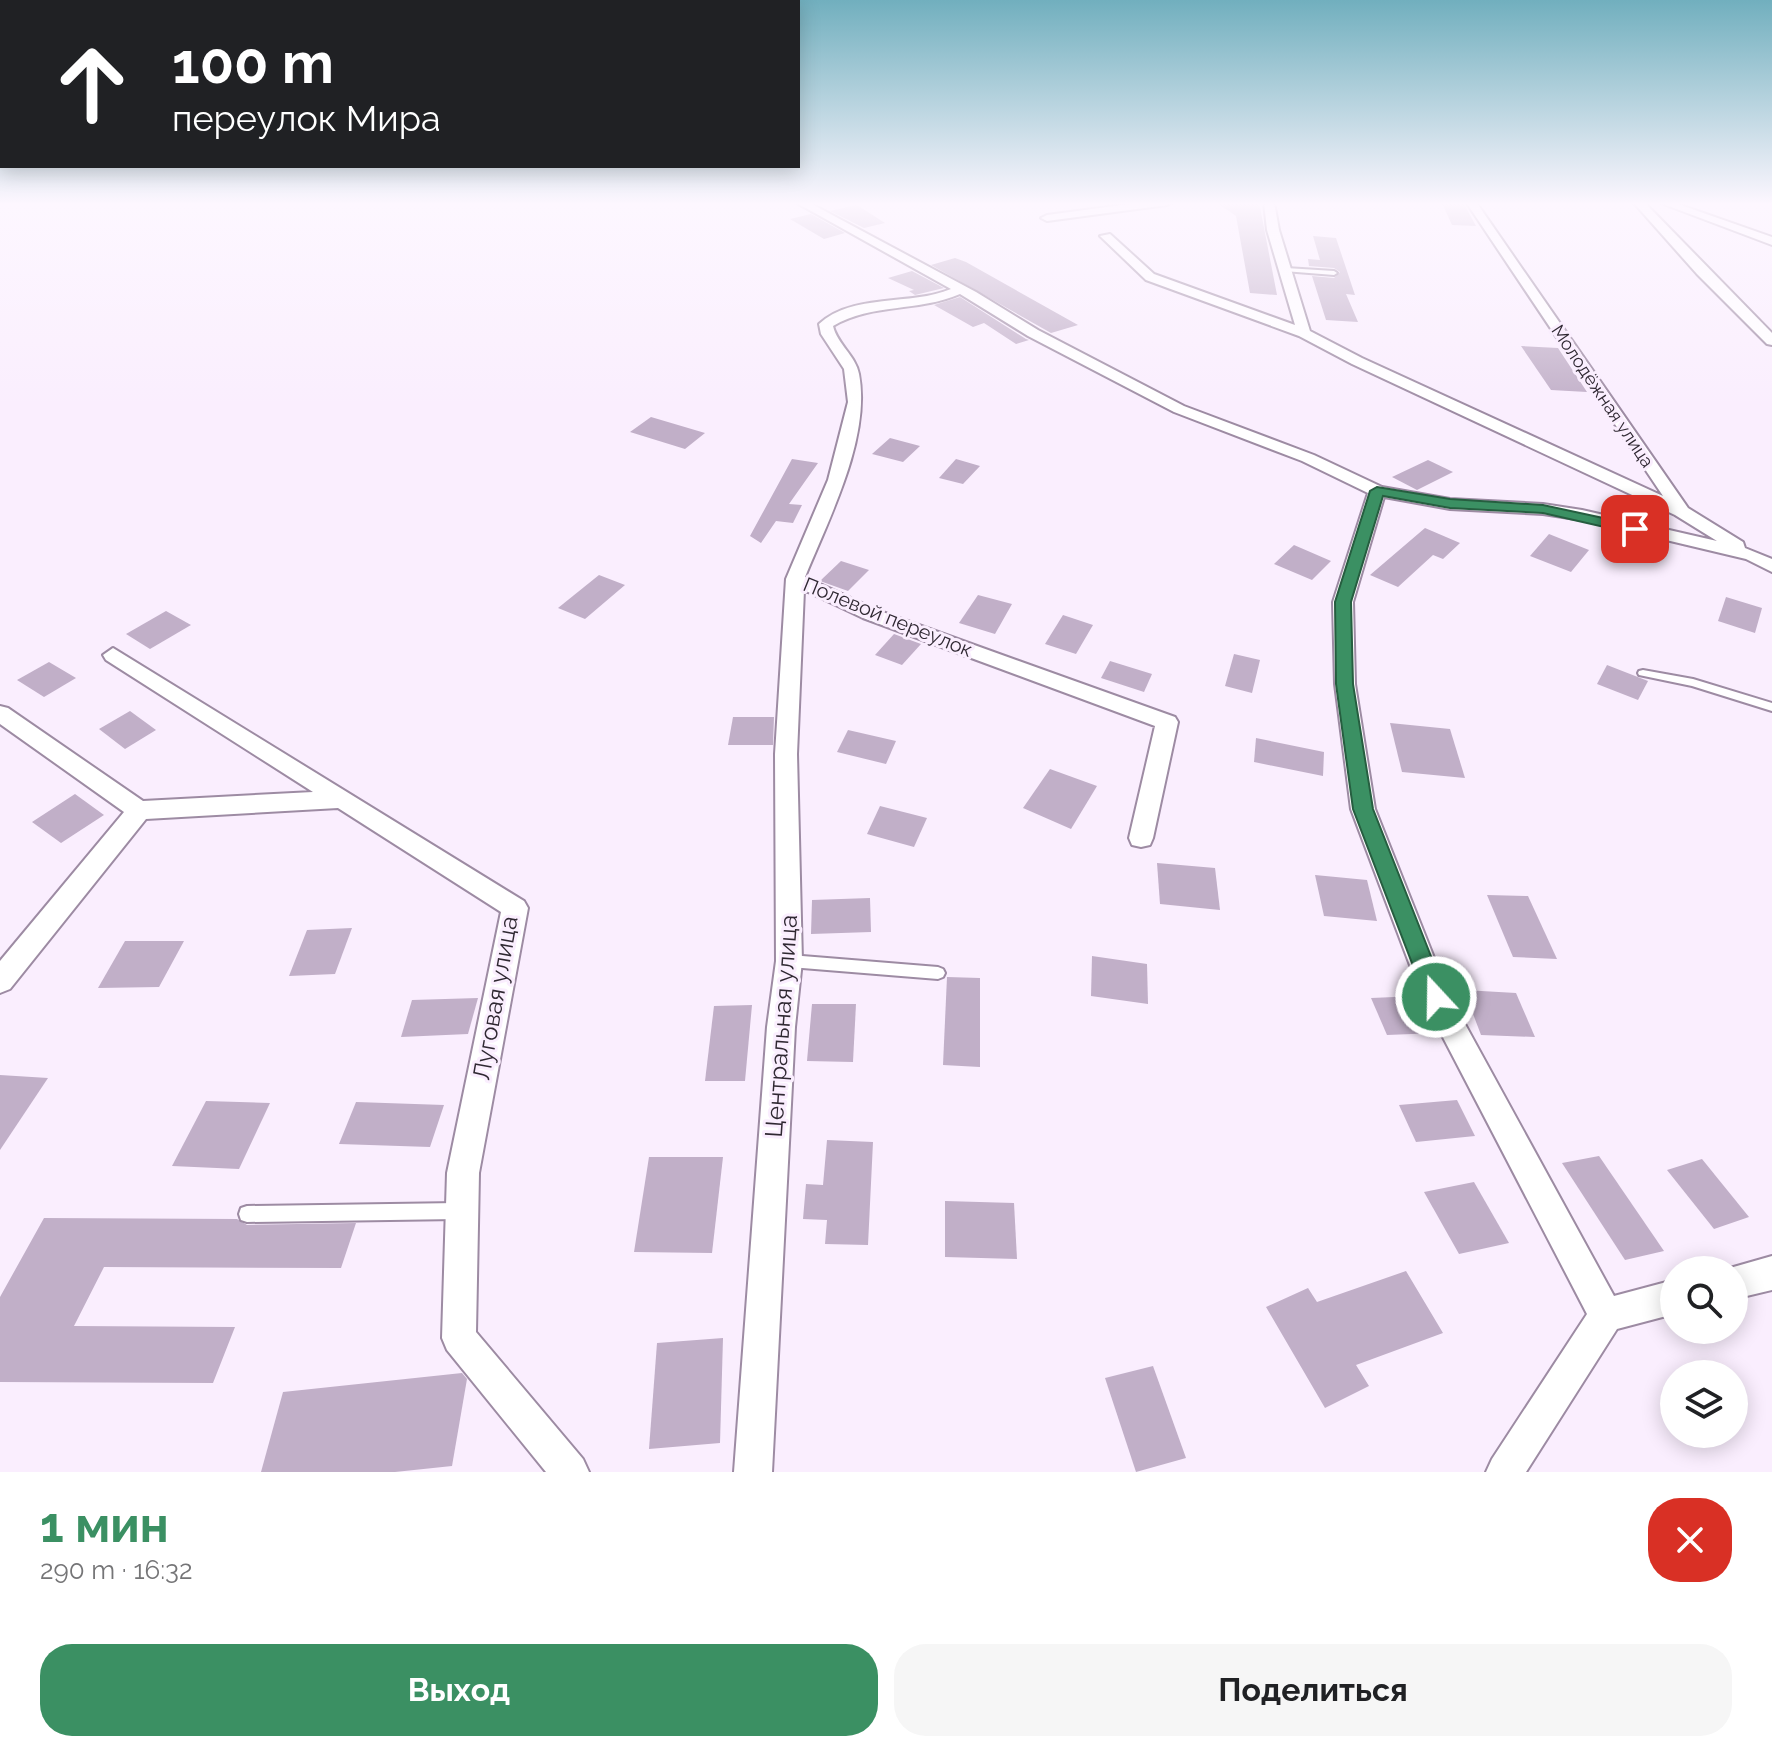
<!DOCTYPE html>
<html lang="ru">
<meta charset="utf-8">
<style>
body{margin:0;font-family:Raleway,sans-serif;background:#f6f6f6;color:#202124;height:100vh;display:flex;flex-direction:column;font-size:30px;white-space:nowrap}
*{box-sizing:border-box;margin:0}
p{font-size:26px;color:#757577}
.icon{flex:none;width:44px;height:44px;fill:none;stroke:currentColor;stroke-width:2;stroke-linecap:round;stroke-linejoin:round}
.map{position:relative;height:1472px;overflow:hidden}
.side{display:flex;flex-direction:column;background:#fff;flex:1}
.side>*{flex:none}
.banner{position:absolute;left:0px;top:0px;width:800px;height:168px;box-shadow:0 4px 20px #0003;background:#202124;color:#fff;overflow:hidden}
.tools{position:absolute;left:1660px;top:1256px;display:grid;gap:16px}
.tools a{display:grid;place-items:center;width:88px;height:88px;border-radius:50%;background:#fff;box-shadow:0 4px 20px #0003;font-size:40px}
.pin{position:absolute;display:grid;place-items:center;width:68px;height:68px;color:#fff;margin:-34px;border-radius:16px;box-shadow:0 4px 12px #0006}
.me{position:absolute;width:88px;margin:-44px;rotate:339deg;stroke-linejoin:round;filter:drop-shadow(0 0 6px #0008)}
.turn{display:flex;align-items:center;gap:28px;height:168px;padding:0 40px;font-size:36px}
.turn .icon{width:104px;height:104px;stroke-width:2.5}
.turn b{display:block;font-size:56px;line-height:68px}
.round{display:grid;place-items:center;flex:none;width:84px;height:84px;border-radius:32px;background:#f6f6f6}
.summary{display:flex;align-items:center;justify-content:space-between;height:136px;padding:0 40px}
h1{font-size:48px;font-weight:700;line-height:60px;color:#3b9063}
.action{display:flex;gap:16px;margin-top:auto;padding:16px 40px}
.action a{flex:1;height:92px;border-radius:32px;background:#3b9063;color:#fff;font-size:32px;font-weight:700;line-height:92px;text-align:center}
.action a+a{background:#f6f6f6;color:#202124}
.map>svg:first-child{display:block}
.building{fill:#c1afc8}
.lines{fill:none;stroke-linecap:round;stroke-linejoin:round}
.lane-casing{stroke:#9d8ba3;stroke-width:4}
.street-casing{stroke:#9d8ba3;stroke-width:4}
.lane{fill:#fff;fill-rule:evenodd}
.street{fill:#fff;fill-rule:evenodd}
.route{fill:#3b9063;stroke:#265e40;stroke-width:2}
.labels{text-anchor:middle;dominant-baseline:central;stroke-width:6;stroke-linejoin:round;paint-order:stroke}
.far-street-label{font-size:18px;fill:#2f2832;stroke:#faeefe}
.street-label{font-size:20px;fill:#2f2832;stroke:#faeefe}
.near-street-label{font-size:24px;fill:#2f2832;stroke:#faeefe}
</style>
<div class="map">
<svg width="1772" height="1472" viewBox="0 0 1772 1472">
<rect width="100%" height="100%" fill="#faeefe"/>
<!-- building -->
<g class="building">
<path d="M1216,202H1259L1277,295L1250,293L1236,216Z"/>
<path d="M1442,203L1464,204L1476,226L1452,225Z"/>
<path d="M857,205L885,223L864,228L830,211Z"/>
<path d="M811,214L845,233L824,239L790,219Z"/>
<path d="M1313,236L1336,238L1355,295L1346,294L1358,322L1326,320L1312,276L1334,278L1340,272L1334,268L1309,266L1308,259L1320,260Z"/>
<path d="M955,258L966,262L1078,325L1051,333L931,265Z"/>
<path d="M912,271L944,288L915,295L909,291L914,290L888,278Z"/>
<path d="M960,297L1026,339L1029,340L1016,344L984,323L973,327L934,305Z"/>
<path d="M1521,346L1558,348L1587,392L1551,390Z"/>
<path d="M651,417L705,433L685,449L630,432Z"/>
<path d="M890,438L920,446L903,462L872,454Z"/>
<path d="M792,459L818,463L789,504L802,505L793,523L776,521L761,543L750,536Z"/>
<path d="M956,459L980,466L963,484L939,478Z"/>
<path d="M1428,460L1453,472L1417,490L1392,477Z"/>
<path d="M1425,528L1460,543L1443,559L1433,555L1398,587L1370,575Z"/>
<path d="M1549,534L1589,550L1571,572L1530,556Z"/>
<path d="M1294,545L1331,561L1312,580L1274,564Z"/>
<path d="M841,561L869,570L848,591L820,581Z"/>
<path d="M599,575L625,585L585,619L558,608Z"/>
<path d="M978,595L1012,604L995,634L959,623Z"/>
<path d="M1726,597L1762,608L1755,633L1718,621Z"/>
<path d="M166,611L191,625L150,649L126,634Z"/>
<path d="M1063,615L1093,625L1076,654L1045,644Z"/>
<path d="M894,634L921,644L902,665L875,655Z"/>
<path d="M1234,654L1260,660L1252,693L1225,686Z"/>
<path d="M1110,661L1152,674L1144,692L1101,678Z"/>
<path d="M49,662L76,678L44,697L17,680Z"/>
<path d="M1607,665L1648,681L1638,700L1597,684Z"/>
<path d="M130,711L156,730L125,749L99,729Z"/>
<path d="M733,717H774L773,745H728Z"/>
<path d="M1390,723L1450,729L1465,778L1402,772Z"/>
<path d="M848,730L896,741L886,764L837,752Z"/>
<path d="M1256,738L1324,752L1323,776L1254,762Z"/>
<path d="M1050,769L1097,786L1071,829L1023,808Z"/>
<path d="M75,794L104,815L61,843L32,822Z"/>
<path d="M880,806L927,818L914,847L867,834Z"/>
<path d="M1157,863L1215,868L1220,910L1160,904Z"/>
<path d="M1315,875L1367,880L1377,921L1324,916Z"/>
<path d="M1487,895L1528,896L1557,959L1513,957Z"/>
<path d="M870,898L871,932L811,934L812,900Z"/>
<path d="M352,928L335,974L289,976L307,930Z"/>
<path d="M125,941H184L159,987L98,988Z"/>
<path d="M1092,956L1147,964L1148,1004L1091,996Z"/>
<path d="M947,977L980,978V1067L943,1065Z"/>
<path d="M1464,990L1516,993L1535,1037L1481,1035Z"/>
<path d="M1418,996L1437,1033L1387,1035L1371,998Z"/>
<path d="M478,998L468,1034L401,1037L412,1000Z"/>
<path d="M812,1004H856L853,1062L807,1061Z"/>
<path d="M752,1005L745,1081H705L714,1006Z"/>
<path d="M0,1075L48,1078L0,1150Z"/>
<path d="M1457,1100L1475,1136L1416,1142L1399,1105Z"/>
<path d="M206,1101L270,1103L239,1169L172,1166Z"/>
<path d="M356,1102L444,1105L430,1147L339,1144Z"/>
<path d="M827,1140L873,1142L868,1245L825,1244L827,1220L803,1219L806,1184L823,1185Z"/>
<path d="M1599,1156L1664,1251L1625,1260L1562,1163Z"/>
<path d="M649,1157H723L712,1253L634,1252Z"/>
<path d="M1702,1159L1749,1217L1714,1229L1667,1170Z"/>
<path d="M1474,1182L1509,1243L1459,1254L1424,1192Z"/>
<path d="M945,1201L1014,1203L1017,1259L945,1257Z"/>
<path d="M44,1218L237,1219L247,1225L356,1223L341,1268L104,1267L74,1326L235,1327L213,1383L0,1382V1297Z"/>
<path d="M1406,1271L1443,1333L1356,1365L1369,1386L1325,1408L1266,1307L1308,1288L1317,1302Z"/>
<path d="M723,1338L720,1443L649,1449L657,1343Z"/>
<path d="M1153,1366L1186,1458L1136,1472L1105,1378Z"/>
<path d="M462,1373L467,1379L452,1466L395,1472H261L283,1392Z"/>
</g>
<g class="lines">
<!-- lane casing -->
<g class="lane-casing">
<g id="lane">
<path d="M1286,268L1334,271L1337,273L1334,275L1284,271V269Z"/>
<path d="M1643,670L1693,679L1772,703V711L1692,686L1639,675L1638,673L1639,671Z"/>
<path d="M790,955L938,967L943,969L945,973L943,977L938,979L790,967L785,965L783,961L785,957Z"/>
<path d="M458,1203L464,1205L466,1211L464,1217L458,1219L247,1222L241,1220L239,1214L241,1208L247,1206Z"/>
</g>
</g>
<!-- street casing -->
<g class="street-casing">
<g id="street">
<path d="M795,202H808L976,292L1038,330L1184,406L1314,455L1382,487L1450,499L1543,504L1582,510L1717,541L1675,515L1352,364L1299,336L1146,280L1100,236L1110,234L1154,274L1295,325L1267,230L1264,202H1274L1279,230L1310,331L1362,358L1663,496L1466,202H1476L1688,508L1743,542L1745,548L1772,559V572L1746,559L1582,520L1543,514L1450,509L1384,497L1353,602L1355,684L1375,809L1448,993L1614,1296L1674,1280V1314L1617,1329L1526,1472H1486L1492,1459L1587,1314L1422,997L1351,809L1335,684L1333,602L1368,493L1302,461L1174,412L1028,336L960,294C919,312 872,303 833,326C837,344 856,356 859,374C871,438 829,518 805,577L877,610L1175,717L1178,722L1153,838L1150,845L1141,847L1132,845L1129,838L1155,726L863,618L804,590L797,754L802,961L795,1027L772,1472H734L767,1027L776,961L775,754L786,579L828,480L848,402L844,369L821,334L819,324C852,293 911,306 951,289Z"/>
<path d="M1145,202H1172L1167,205L1047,221L1041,218L1047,215Z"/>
<path d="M1633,202H1644L1772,333V345L1767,344L1697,274Z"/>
<path d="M1658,202H1672L1772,237V245Z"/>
<path d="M113,648L524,901L528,908L479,1173L476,1332L583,1459L589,1472H546L447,1350L442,1338L447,1173L501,912L338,808L146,819L10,989L0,993V961L124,812L0,724V706L8,708L143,801L313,792L106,660L103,655Z"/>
<path d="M1772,1256V1290L1734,1299V1270H1723Z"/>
</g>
</g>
<!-- lane -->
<use href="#lane" class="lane"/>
<!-- street -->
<use href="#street" class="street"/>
</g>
<!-- sky -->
<linearGradient id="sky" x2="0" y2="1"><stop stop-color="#71afbe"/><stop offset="0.5" stop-color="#fdf7ff"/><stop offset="1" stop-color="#fdf7ff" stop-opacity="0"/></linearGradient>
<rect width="1772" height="408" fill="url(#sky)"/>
<!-- route -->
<path class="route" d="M1377,487L1450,499L1543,505L1640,526L1643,529L1635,534L1543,513L1450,508L1383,496L1351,602L1353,684L1373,809L1447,997L1444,1004L1436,1007L1428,1004L1425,997L1353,809L1336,684L1335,602L1370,491Z"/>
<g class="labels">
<!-- far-street labels -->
<g class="far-street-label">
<text transform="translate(1603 396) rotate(56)">Молодёжная улица</text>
</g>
<!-- street labels -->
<g class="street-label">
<text transform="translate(888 617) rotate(22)">Полевой переулок</text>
</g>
<!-- near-street labels -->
<g class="near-street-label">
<text transform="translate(495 998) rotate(-80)">Луговая улица</text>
<text transform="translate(781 1026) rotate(-86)">Центральная улица</text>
</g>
</g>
</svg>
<div class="tools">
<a><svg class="icon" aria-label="search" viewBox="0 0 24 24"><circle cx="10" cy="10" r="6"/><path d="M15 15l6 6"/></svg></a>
<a><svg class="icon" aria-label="layers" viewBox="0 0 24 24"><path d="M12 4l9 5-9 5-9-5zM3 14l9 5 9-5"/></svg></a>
</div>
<div class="pin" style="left:1635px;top:529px;background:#d93025"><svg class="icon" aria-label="arrive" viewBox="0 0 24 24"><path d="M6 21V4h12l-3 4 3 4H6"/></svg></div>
<svg class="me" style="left:1436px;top:997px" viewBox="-20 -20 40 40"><circle r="17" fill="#3b9063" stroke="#fff" stroke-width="3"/><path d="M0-11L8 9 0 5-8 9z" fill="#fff"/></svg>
<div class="banner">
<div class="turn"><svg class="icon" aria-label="ahead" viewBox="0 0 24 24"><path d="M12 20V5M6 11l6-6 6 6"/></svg><div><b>100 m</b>переулок Мира</div></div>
</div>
</div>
<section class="side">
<div class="summary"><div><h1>1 мин</h1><p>290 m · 16:32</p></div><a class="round" style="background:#d93025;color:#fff"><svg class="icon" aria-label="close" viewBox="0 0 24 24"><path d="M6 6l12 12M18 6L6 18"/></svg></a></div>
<div class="action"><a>Выход</a><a>Поделиться</a></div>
</section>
